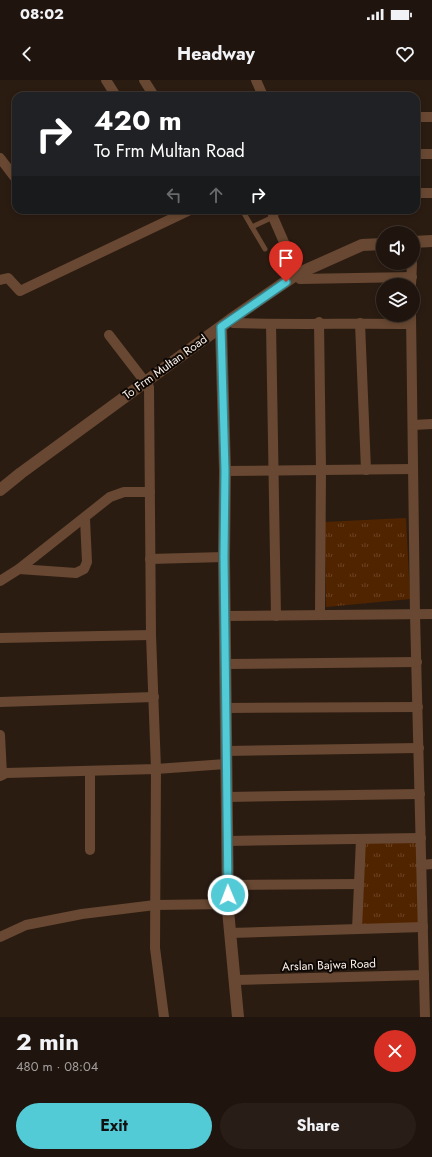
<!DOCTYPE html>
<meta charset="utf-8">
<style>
body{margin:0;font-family:Jost,sans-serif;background:#281e17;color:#f1f3f6;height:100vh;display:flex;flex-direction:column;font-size:15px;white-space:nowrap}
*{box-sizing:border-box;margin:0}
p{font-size:13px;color:#a29f9e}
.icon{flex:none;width:22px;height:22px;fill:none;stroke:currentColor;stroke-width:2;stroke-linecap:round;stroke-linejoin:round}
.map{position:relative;height:937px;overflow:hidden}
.side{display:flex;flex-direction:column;background:#20150e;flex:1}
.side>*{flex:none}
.guide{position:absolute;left:12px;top:12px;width:408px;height:122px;border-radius:12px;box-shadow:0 2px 6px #0003,0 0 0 1px #3d342e;background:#202124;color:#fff;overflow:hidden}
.buttons{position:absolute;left:376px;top:146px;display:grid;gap:8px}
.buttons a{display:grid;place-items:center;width:44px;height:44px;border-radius:50%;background:#20150e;box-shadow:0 2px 6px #0003,0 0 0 1px #3d342e;font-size:20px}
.pin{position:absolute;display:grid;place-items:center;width:34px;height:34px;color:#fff;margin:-41px -17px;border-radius:50% 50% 50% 0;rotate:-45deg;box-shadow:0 0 4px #0007}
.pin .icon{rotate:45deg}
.me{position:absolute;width:44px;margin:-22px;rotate:359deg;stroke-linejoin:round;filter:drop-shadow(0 0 3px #0008)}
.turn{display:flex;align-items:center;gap:14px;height:84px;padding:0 16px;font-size:18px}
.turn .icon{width:52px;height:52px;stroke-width:2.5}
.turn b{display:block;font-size:28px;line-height:34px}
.lanes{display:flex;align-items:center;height:38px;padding:0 16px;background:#0003;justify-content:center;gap:20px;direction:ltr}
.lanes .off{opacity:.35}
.round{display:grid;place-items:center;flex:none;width:42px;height:42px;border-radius:21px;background:#281e17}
.head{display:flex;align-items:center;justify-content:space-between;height:68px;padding:0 16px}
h1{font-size:24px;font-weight:700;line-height:30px}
.action{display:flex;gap:8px;margin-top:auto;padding:8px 16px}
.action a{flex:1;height:46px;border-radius:24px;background:#52cbd7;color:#111;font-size:16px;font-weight:700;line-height:46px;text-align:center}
.action a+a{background:#281e17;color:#f1f3f6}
.status{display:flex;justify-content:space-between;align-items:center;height:28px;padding:0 20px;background:#20150e;direction:ltr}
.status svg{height:11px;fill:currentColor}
header{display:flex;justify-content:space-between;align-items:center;height:52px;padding:0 16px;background:#20150e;font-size:18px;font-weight:700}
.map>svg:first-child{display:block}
.park{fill:url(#park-tufts)}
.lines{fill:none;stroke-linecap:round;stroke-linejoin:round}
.service{stroke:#684832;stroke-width:5}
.minor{stroke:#684832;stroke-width:10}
.tertiary{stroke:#684832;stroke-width:12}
.route-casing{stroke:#35848c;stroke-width:10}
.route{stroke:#52cbd7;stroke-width:7}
.labels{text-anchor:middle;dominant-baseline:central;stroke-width:4;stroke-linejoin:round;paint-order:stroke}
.street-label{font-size:12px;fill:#fcf1ea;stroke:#0e0805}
</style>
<div class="status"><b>08:02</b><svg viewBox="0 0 49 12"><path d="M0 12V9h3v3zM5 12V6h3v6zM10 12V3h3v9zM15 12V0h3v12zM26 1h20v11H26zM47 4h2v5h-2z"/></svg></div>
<header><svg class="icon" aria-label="back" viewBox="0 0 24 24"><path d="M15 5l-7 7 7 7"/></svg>Headway<svg class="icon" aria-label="heart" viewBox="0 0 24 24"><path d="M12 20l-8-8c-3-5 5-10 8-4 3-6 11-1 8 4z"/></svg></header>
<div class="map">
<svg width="432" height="937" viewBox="0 0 432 937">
<defs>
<pattern id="park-tufts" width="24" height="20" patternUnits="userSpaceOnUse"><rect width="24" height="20" fill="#512400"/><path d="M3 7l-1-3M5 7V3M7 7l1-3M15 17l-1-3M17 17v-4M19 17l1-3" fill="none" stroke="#6b4425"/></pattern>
</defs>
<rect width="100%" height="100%" fill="#2b1c12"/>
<!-- park -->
<g class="park">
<path d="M406,438L410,519L326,527L325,442Z"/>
<path d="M365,762H417L419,843L360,846Z"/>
</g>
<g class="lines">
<!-- service -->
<g class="service">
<path d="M242,130L265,169"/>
<path d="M252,147L273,137"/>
</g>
<!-- minor -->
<g class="minor">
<path d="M106,0L116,16"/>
<path d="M144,0L154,16"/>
<path d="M256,0L263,16"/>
<path d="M416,37H432"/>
<path d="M416,74H432"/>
<path d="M0,78L16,99"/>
<path d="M420,113H432"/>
<path d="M274,130L273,137L300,199L412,197"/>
<path d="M0,200L8,198L20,211L190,130"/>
<path d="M411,205L412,183"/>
<path d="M411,235L415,534L425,937"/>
<path d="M230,240L233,243C292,245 352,243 411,244"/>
<path d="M319,242L321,390L320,535"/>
<path d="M360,243L366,390"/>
<path d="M271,244L276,536"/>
<path d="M109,255L149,307L151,555L156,689L155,868L164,937"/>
<path d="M413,345L432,344"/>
<path d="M225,391L413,389"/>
<path d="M150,479L224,477"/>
<path d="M19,489L76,493L84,489L87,482L85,439"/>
<path d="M0,501L19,489L110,417L124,412H150"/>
<path d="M225,536L432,534"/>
<path d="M0,558L151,555"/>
<path d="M226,584L417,582"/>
<path d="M0,622L154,617"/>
<path d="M226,628L418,627"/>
<path d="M0,655L2,695"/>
<path d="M226,671L419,668"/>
<path d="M90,691V770"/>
<path d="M0,696L6,693L156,689L226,684"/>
<path d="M227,717L420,714"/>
<path d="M227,761L421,758"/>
<path d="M421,785L432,784"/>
<path d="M228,805L359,804"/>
<path d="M357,849L361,759"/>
<path d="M230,853L423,847"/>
<path d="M0,857L26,845L82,834L155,825L228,824"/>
<path d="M235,900L424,895"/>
</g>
<!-- tertiary -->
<g class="tertiary">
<path d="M413,162L432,161"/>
<path d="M221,247L225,391L224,477L228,830L238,937"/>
<path d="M0,410L21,393L230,240L297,194L362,165L383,164"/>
</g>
</g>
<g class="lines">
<!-- route casing -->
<g class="route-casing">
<path id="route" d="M228,815L224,477L225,391L221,247L286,202"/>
</g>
<!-- route -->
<use href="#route" class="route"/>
</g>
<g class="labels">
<!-- street labels -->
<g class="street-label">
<text transform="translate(165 287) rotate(-36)">To Frm Multan Road</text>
<text transform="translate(329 885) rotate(-2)">Arslan Bajwa Road</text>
</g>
</g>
</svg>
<div class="buttons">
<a><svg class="icon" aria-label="sound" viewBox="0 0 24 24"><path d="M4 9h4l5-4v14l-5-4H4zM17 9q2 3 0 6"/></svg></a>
<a><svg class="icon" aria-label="layers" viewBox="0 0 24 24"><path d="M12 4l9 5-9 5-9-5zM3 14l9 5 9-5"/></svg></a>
</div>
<div class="pin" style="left:286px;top:202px;background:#d93025"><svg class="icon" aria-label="arrive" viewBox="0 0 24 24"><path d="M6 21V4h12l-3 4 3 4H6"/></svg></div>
<svg class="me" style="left:228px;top:815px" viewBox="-20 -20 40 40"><circle r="17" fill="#52cbd7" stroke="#fff" stroke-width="3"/><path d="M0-11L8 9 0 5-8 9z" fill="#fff"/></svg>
<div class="guide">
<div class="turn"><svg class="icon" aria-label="right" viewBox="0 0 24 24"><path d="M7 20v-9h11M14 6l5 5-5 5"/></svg><div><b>420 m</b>To Frm Multan Road</div></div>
<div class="lanes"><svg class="icon off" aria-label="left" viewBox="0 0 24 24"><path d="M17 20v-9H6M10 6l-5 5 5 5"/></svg><svg class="icon off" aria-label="ahead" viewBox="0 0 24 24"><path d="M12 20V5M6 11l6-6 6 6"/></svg><svg class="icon" aria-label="right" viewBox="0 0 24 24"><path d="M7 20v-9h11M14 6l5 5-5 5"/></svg></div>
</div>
</div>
<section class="side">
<div class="head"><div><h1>2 min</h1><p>480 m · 08:04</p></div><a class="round" style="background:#d93025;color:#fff"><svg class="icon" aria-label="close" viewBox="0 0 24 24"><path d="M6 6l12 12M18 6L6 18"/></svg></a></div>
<div class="action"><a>Exit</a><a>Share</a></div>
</section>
